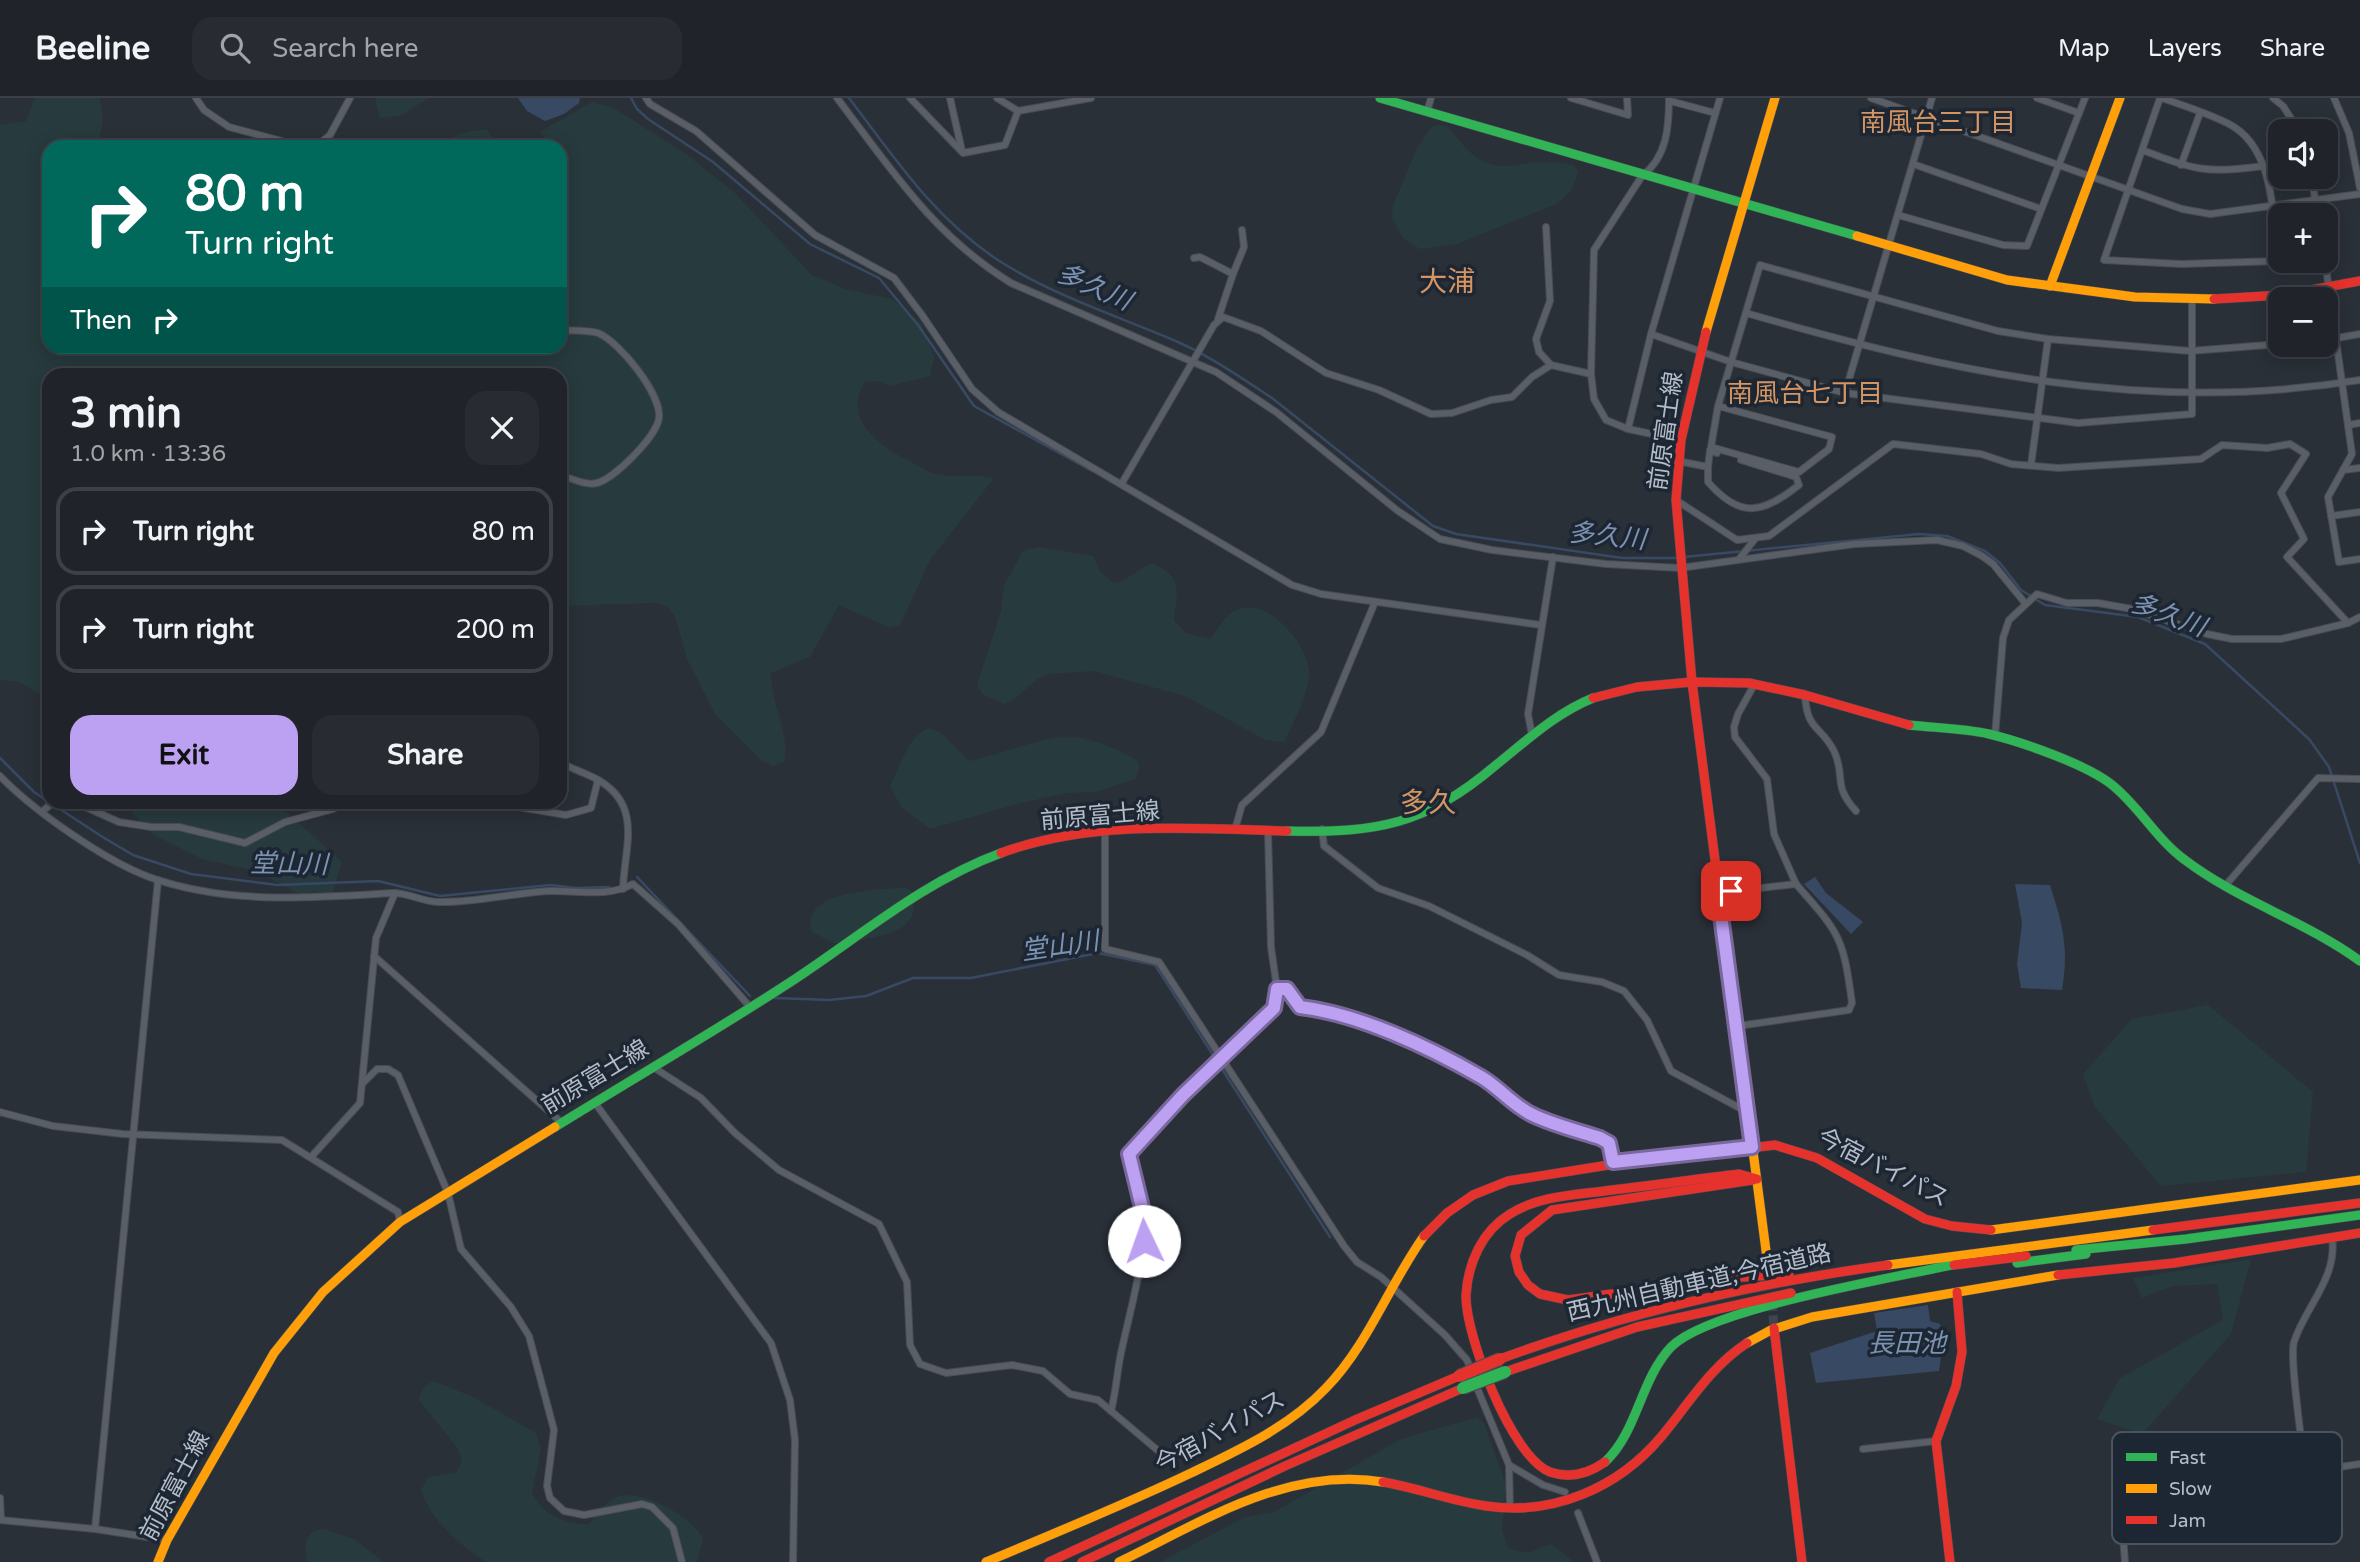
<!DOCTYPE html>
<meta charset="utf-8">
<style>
body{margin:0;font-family:"Varela Round","Noto Sans JP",sans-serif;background:#282c32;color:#f1f3f6;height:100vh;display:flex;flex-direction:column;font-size:26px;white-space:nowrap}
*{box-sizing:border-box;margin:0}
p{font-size:23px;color:#a2a4a8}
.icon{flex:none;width:38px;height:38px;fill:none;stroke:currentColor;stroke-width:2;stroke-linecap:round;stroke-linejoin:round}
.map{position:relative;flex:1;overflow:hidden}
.panel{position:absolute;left:42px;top:270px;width:525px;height:441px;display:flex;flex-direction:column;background:#20242a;border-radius:21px;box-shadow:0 4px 18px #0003,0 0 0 2px #3d4147}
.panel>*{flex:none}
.hud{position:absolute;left:42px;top:42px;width:525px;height:214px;border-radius:21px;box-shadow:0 4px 18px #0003,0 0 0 2px #3d4147;background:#00695c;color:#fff;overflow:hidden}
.buttons{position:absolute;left:2268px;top:21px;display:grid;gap:14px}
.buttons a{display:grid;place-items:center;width:70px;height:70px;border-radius:14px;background:#20242a;box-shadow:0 4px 18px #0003,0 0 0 2px #3d4147;font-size:35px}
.pin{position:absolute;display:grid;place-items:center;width:60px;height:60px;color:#fff;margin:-30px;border-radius:14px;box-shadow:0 4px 10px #0006}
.me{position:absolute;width:77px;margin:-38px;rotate:357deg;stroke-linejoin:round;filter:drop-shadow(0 0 5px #0008)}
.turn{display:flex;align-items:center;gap:24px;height:147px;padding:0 28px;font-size:32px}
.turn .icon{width:91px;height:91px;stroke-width:2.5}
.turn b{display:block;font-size:49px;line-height:60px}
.then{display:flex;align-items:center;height:66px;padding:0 28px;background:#0003;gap:14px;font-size:26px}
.round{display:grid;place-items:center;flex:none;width:74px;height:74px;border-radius:21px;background:#282c32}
.overview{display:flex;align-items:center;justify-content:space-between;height:119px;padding:0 28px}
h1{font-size:42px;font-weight:700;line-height:52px}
.button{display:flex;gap:14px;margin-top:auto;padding:14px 28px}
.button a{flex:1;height:80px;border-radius:21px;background:#bca0f2;color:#111;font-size:28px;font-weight:700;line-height:80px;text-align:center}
.button a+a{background:#282c32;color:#f1f3f6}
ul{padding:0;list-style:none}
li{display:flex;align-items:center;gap:21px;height:88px;margin:0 14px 10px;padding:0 14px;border:4px solid #3d4147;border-radius:21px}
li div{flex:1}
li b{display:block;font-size:26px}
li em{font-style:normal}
header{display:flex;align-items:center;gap:42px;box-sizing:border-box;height:98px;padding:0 35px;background:#20242a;border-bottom:2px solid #3d4147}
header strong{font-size:33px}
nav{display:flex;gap:38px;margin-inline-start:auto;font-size:24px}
.search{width:490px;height:63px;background:#282c32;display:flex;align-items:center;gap:18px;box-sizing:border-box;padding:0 24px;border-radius:21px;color:#a2a4a8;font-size:26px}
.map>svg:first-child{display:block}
.green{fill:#273a3e}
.water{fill:#384963}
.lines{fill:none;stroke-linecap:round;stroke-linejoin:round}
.stream{stroke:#384963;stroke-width:2.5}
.secondary-tunnel{stroke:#3f454e;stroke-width:9;stroke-dasharray:9 4.5;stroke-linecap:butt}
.street-casing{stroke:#484c53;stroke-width:8}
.fast-casing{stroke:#484c53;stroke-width:10}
.slow-casing{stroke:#484c53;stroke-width:10}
.jam-casing{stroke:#484c53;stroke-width:10}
.street{stroke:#5a5e66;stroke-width:6}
.fast{stroke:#30b455;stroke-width:9}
.slow{stroke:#ff9f0a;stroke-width:9}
.jam{stroke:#e5322d;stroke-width:9}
.fast-bridge-casing{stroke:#474c53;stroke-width:14;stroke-linecap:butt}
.jam-bridge-casing{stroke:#474c53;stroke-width:14;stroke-linecap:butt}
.fast-bridge{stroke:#30b455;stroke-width:12}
.jam-bridge{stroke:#e5322d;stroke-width:12}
.route-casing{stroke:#7a689d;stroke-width:18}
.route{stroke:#bca0f2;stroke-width:12}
.labels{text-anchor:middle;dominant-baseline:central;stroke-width:7;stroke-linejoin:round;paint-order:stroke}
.street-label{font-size:24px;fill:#b4bcc9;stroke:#1d2633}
.neighbourhood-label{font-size:26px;fill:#d59563;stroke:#1d2633}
.water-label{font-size:26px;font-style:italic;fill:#7c92b1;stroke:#1d2633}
.quarter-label{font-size:28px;fill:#d59563;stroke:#1d2633}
.key{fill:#1d2633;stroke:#4a5360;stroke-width:2}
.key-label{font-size:19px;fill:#b4bcc9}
</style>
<header>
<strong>Beeline</strong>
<div class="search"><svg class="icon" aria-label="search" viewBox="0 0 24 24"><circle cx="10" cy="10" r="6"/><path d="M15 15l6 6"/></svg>Search here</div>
<nav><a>Map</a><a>Layers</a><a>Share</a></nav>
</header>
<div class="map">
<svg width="2360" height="1464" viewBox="0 0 2360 1464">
<rect width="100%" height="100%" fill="#2a3038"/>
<!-- green -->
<g class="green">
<path d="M35,0H99C105,19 103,31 96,49H49V248H560V49H547L541,33L592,4L612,9L686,56L734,94L812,177L845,191L892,201L921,225L934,259L930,278L890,288L878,283L865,284C841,322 880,348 911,364C920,368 931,376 940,377C958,380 976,376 994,380L930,462L900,527L890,530L839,507L810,559L771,575C770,605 791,636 784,664L773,668L762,663L715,616L687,561L675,518L668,509L656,505L560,508V276H49V602L20,584L0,582V27L26,23Z"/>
<path d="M375,0H428L403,17L380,20Z"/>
<path d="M1440,27L1449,29C1495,96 1513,53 1574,67L1578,73C1575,89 1569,96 1556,106L1457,146L1420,151L1403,140L1392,119L1393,107L1417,50L1432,28Z"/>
<path d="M486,31L501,49H437L461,35Z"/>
<path d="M1039,449L1093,458L1101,475L1114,485C1128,483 1138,470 1152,465C1184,480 1177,491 1174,523L1186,535L1210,541C1216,534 1223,521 1231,515C1262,493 1305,541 1309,571C1311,593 1293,623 1285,644L1265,642L1185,598L1094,573L1049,576L1036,582L1011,604L1004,606L982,596L977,587L1001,513L1004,487L1023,453Z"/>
<path d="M929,630L941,635L969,663C995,658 1043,639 1065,639C1090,639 1117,650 1138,663L1140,670L1135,681L1095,694L1067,695L1017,706L930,731L901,709L890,688C899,670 909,637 929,630Z"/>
<path d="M129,704H281L280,708L342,764L333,793L313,803L256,773L202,761L154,737L130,712Z"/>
<path d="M905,789L916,796L912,819L903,829L888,836L849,845H834L812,834C800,790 881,793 905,789Z"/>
<path d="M2208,907L2313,994L2306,1074L2161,1088L2095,1009L2083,976L2132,921Z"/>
<path d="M2251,1161L2231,1236L2142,1336L2097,1321L2120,1280L2223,1222L2217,1186L2173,1188L2142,1200L2133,1180Z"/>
<path d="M434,1283L475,1300L536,1335L541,1351L532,1395C544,1417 564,1426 589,1426C596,1418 606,1403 616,1399C642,1390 690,1418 703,1440L697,1464H486C460,1447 431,1423 421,1392L428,1379L456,1375L462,1363L458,1351L419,1302C419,1294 426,1286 434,1283Z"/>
<path d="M1477,1319L1484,1325L1506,1387L1502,1432L1508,1450L1528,1455L1551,1446L1574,1464H1160L1245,1419L1274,1414L1401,1341Z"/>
<path d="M323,1431L354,1441L384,1464H307C304,1448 304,1433 323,1431Z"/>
</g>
<!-- water -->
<g class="water">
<path d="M518,0H580L579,5L564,16L545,23L527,13Z"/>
<path d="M1815,779L1826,795L1863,824L1851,836L1804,786Z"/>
<path d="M2015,786L2050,787C2063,828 2069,849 2062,892L2021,890L2017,866L2022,825Z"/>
<path d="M1928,1207L1930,1223L1940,1226L1943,1244L1939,1273L1816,1285L1810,1255L1877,1233L1874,1215Z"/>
</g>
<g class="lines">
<!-- stream -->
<g class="stream">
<path d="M631,0L637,11L648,21L713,64L810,146L879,180L918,227L974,308L1092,373"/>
<path d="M849,0C895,60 935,122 1001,164C1053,197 1114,217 1171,241C1207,256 1240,279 1272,300L1433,428L1456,436L1622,460H1677"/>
<path d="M1684,459L1919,436L1947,438L1985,453L2000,465L2021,492L2045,507L2138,519L2205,546L2309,641L2329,669L2360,765"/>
<path d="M0,660L34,694L101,738L133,757L191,776L277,787L378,783L440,798L550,787L577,790L609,789"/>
<path d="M637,779L750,898"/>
<path d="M775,900L829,902L866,898L913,880H971L1098,855L1155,867L1330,1139"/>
</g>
<!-- secondary-tunnel -->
<path class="secondary-tunnel" d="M1772,1204L1774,1230"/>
<!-- street casing -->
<g class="street-casing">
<g id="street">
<path d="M196,0L204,12L229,29L304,49"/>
<path d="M646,0L650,6L696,33L815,137L894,180L922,217L972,291L998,314L1292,487L1321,496L1541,527"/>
<path d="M837,0C891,71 933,137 1011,185L1216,274L1276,314L1398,413L1440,441L1492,452L1606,466L1680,470L1855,446L1937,442L1963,448L1982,458L1993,466L2025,505"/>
<path d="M910,0L963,55L1005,47L1018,13"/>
<path d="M950,0L962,53"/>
<path d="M997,0L1018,13L1091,0"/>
<path d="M1571,0L1628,17L1627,0"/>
<path d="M1669,0C1669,29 1667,59 1642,78L1594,152L1591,276L1594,301L1606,322L1628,331L1681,342"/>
<path d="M1871,0L2182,111L2210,116L2360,96"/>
<path d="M2037,0L2079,15"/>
<path d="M2160,0L2104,162L2181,166L2279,163C2272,117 2275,50 2229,26C2208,15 2184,8 2162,0"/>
<path d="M2273,0L2283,8L2299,33"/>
<path d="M2334,0L2349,35L2360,90"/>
<path d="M1670,3L1715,15"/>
<path d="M1427,14L1431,0"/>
<path d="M315,49L330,37L350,0"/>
<path d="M2142,52C2195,72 2206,76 2264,68"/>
<path d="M1913,66L2041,111"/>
<path d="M2181,67L2200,15"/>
<path d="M2312,79L2317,117"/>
<path d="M1898,117L2003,147L2027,148L2085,0"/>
<path d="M1546,129L1550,203L1536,241L1539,254L1551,267L1591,276"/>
<path d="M1194,160L1200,159L1233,176L1218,221"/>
<path d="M2325,163L2352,356L2328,399L2339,464L2360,461"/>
<path d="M1233,176L1244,149L1242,132"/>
<path d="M1746,215C1950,274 2147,317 2360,282"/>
<path d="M560,232C571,233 587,232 598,235C620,244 662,297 659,320C657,338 614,381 597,385C585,388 571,380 560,377"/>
<path d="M1651,236L1731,264L1845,295L2078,325L2192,316V202"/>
<path d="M2326,242L2360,236"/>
<path d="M1845,295L1932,0"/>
<path d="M1718,308L1832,339L1829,351L1799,374L1711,349L1718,308L1760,167L1998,233L2048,241L2190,253L2280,246"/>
<path d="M2348,327L2360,325"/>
<path d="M1628,331L1651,236L1720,0"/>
<path d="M1678,363L1708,369V384C1741,422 1763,415 1799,387L1796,379L1741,362"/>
<path d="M2031,367L2048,241"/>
<path d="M1708,369L1710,352L1717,355"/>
<path d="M2343,372L2360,370"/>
<path d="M1122,385L1214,227L1223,219L1261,233L1326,275L1379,292L1431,316L1452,315L1491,302L1512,299L1532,279L1551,267"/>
<path d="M1676,402L1737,442L1769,438L1893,346L1981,356L2011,366L2058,370L2201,361L2222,347L2267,350L2290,346L2306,356L2281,395L2304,441L2287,459L2348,525L2360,519"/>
<path d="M2331,418L2360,414"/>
<path d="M1740,460L1755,441"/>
<path d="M560,581V603"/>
<path d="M1754,587L1738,616L1734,629L1735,639L1767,681L1774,736L1796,786"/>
<path d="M1805,597C1807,634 1821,627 1834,653C1846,679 1832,687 1856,713"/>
<path d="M1532,637L1528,616L1553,459"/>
<path d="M1995,638L2003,540L2009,522L2037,496L2067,505H2098L2132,511L2207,536L2232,541H2281L2348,525"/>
<path d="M560,664C573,672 587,675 600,683C643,709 624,751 623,791"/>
<path d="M0,678C34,713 104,762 149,779C227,807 311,800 392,795C407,794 423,804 438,804C476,805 512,795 549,793C578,792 606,800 633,786L678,826L750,909"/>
<path d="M74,704L119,724L151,729H179L245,745L285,724L333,711L348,704"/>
<path d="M489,704L566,717L591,710L598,682"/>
<path d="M42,714L53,704"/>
<path d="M1235,731L1242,707L1321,634L1375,504"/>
<path d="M1322,731L1324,748L1378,790L1429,808L1527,857L1559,877L1602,884L1624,893L1647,922L1671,973L1749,1015"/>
<path d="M1105,734V851L1159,864L1344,1148L1357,1164L1381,1179L1445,1237L1467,1262L1472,1275"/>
<path d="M2225,788L2318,680L2360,681"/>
<path d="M1718,795L1796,786C1840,836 1843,838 1852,905L1849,912L1738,928"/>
<path d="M374,858L562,1025"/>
<path d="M1277,891H1288L1300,909C1362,916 1427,948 1481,979C1500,990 1513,1007 1533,1017C1554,1027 1578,1033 1600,1039L1609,1045L1613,1064"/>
<path d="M653,969L701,1000L735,1035L779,1072L879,1126L907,1184L910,1247L920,1266L946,1275L1012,1267L1043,1273L1070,1296L1098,1302L1162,1356L1189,1353"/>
<path d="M362,986L377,971H388L398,977L448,1095L461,1151L511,1209L529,1238L554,1332L547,1388L550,1400L564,1413L584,1417L642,1406L652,1409L673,1430L682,1464"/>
<path d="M595,1005L771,1245L790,1302L795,1342L793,1464"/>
<path d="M0,1014L53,1028L123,1036L282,1042L398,1114L400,1124"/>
<path d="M312,1058L360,1005L376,840L395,795"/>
<path d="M1475,1285L1509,1367L1510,1409"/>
<path d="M1111,1313C1116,1294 1117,1274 1121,1255C1136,1185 1158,1126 1129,1056L1183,997L1274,910L1277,891L1271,849L1268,733"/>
<path d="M1863,1351L1936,1343"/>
<path d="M1509,1367L1543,1387L1565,1394"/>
<path d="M2305,1373C2303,1350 2289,1261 2294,1244C2305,1209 2338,1180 2332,1139"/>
<path d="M0,1400L1,1422"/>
<path d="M1578,1415L1597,1464"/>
<path d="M0,1422L95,1431L167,1442"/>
<path d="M95,1431L158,782"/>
<path d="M2125,1464L2122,1424L2140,1398L2360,1366"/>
</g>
</g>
<!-- fast casing -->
<g class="fast-casing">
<g id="fast">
<path d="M1380,0L1857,138"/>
<path d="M1909,627C1935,630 1963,630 1989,636C2022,644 2085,666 2111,686C2139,708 2157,742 2185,762C2239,803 2305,823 2360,863"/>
<path d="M1287,733C1378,735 1425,727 1496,667C1527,642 1556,615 1593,600"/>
<path d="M555,1029C634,980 714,934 792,883C859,839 924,783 1001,755"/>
<path d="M2076,1152L2186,1141L2360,1117"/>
<path d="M2017,1165L2086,1156"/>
<path d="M1605,1364C1638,1333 1640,1282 1671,1249C1709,1210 1895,1180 1956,1166"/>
</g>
</g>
<!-- slow casing -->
<g class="slow-casing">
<g id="slow">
<path d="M1857,138L2007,182L2135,199L2214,201"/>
<path d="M2050,188L2120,0"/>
<path d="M1706,234L1775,0"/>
<path d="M1717,777L1768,1168"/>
<path d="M1991,1132L2360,1082"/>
<path d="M1888,1167L2153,1132"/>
<path d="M1747,1245L1771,1232L1812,1219L2058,1177"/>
<path d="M158,1464L167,1442L274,1255L323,1194L400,1124L555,1029"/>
<path d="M986,1464C1055,1435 1124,1407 1191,1375C1239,1352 1289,1329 1326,1290C1368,1247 1389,1187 1424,1138"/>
<path d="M1119,1464C1202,1424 1287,1368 1383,1384"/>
</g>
</g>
<!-- jam casing -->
<g class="jam-casing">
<g id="jam">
<path d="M2214,201L2283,197L2360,183"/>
<path d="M1593,600L1637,589L1692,584L1676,402L1681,342L1706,234"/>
<path d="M1001,755C1090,722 1192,730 1287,733"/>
<path d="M1717,777L1692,584L1749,585L1805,597L1909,627"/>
<path d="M1753,1082L1552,1112L1521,1137L1515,1158L1519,1174L1528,1187L1540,1196L1568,1202L1729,1180L1789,1176"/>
<path d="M2153,1132L2360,1105"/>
<path d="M1424,1138L1447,1115L1473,1097L1508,1083L1621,1065L1775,1047L1817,1060L1925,1121L1952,1128L1991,1132"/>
<path d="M1954,1167L2026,1158"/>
<path d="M2058,1177L2174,1165L2360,1135"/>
<path d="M1774,1230L1802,1464"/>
<path d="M1500,1261C1625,1215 1756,1185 1888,1167"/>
<path d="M1505,1274L1637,1229L1791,1195"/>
<path d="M1605,1364C1588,1376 1570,1381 1550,1374C1511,1359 1465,1236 1466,1197C1468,1165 1482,1133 1510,1116C1540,1097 1578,1097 1612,1092C1655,1087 1697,1081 1739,1076L1757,1081"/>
<path d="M1383,1384C1418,1390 1451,1403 1486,1408C1553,1418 1618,1390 1661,1339C1688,1307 1710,1269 1747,1245"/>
<path d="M1049,1464L1355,1322L1459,1278"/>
<path d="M1082,1464L1285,1368L1463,1290"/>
<path d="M1950,1464L1936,1343L1956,1288L1962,1254L1957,1194"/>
</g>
</g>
<!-- street -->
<use href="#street" class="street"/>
<!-- fast -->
<use href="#fast" class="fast"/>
<!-- slow -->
<use href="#slow" class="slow"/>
<!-- jam -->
<use href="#jam" class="jam"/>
<!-- fast-bridge casing -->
<g class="fast-bridge-casing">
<path id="fast-bridge" d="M1463,1290L1505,1274"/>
</g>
<!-- jam-bridge casing -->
<g class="jam-bridge-casing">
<path id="jam-bridge" d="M1459,1278L1500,1261"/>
</g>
<!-- fast-bridge -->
<use href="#fast-bridge" class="fast-bridge"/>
<!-- jam-bridge -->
<use href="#jam-bridge" class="jam-bridge"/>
</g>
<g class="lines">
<!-- route casing -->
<g class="route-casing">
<path id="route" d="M1144,1143L1145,1122L1129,1056L1183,997L1274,910L1277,891H1287L1300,909C1359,916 1429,949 1481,979C1500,990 1513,1008 1533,1017C1554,1027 1578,1033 1600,1040L1609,1045L1613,1064L1752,1049L1718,795L1731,793"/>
</g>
<!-- route -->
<use href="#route" class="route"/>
</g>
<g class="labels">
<!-- street labels -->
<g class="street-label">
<text transform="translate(1666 333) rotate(-82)">前原富士線</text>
<text transform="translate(1100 718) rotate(-5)">前原富士線</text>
<text transform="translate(595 979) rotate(-31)">前原富士線</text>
<text transform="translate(1883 1070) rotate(27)">今宿バイパス</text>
<text transform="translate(1699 1185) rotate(-13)">西九州自動車道;今宿道路</text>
<text transform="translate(1220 1334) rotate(-29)">今宿バイパス</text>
<text transform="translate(175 1388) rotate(-62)">前原富士線</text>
</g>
<!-- neighbourhood labels -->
<g class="neighbourhood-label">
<text x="1938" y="24">南風台三丁目</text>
<text x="1805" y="295">南風台七丁目</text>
</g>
<!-- water labels -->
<g class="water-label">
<text transform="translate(1094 189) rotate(23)">多久川</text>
<text transform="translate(1607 438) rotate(6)">多久川</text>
<text transform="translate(2168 517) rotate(20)">多久川</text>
<text transform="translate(289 766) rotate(1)">堂山川</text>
<text transform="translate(1060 848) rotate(-8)">堂山川</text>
<text x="1907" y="1245">長田池</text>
</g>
<!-- quarter labels -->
<g class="quarter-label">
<text x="1447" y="184">大浦</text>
<text x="1428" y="705">多久</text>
</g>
</g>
<!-- legend -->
<rect x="2112" y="1334" width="230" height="112" rx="10" class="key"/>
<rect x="2126" y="1355" width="31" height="8" fill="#30b455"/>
<rect x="2126" y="1386" width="31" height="9" fill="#ff9f0a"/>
<rect x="2126" y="1418" width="31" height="8" fill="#e5322d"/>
<g class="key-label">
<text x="2169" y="1366">Fast</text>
<text x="2169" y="1397">Slow</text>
<text x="2169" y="1429">Jam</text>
</g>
</svg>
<div class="buttons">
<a><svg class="icon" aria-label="sound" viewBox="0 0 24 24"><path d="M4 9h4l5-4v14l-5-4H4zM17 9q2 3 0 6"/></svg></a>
<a>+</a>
<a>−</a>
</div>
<div class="pin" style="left:1731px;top:793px;background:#d93025"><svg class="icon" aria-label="arrive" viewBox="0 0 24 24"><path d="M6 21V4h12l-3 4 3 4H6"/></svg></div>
<svg class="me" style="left:1144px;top:1143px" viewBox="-20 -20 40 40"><circle r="19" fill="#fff"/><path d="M0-13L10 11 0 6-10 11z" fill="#bca0f2"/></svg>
<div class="hud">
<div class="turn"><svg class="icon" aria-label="right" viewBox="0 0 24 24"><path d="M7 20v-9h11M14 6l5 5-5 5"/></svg><div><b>80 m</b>Turn right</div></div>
<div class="then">Then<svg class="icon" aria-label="right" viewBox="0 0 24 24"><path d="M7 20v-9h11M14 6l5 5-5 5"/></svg></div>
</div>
<section class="panel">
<div class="overview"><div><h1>3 min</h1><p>1.0 km · 13:36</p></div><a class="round"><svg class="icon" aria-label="close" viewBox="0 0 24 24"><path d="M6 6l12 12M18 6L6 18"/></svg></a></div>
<ul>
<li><svg class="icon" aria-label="right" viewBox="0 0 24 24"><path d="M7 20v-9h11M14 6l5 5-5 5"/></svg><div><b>Turn right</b></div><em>80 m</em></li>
<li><svg class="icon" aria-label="right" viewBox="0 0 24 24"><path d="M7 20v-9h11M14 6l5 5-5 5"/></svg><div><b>Turn right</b></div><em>200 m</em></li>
</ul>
<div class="button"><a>Exit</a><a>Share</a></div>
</section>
</div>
